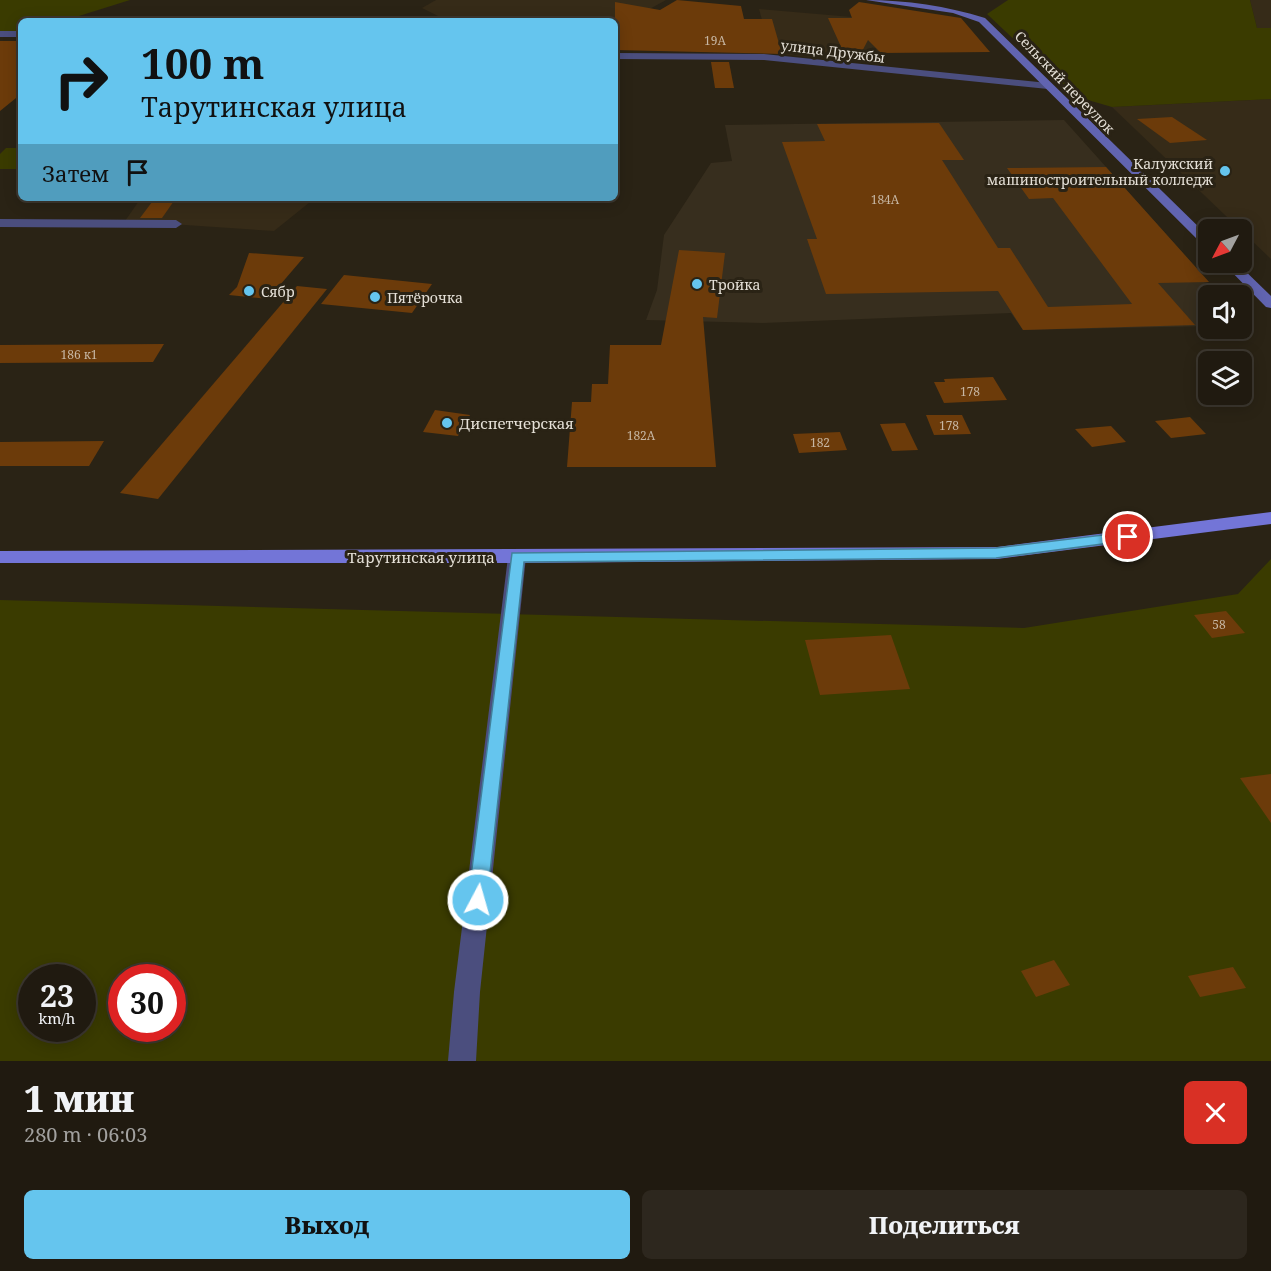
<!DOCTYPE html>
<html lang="ru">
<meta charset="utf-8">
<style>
body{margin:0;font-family:"Noto Serif",serif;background:#2d271e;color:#f1f3f6;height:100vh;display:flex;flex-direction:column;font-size:22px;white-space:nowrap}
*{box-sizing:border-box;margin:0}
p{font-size:20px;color:#a2a19f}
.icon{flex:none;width:33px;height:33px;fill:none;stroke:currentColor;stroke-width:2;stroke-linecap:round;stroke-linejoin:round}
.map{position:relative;height:1061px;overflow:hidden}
.panel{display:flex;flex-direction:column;background:#201a10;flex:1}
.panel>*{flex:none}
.top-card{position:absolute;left:18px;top:18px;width:600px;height:183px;border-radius:9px;box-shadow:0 3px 15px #0003,0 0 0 2px #3d3830;background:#65c5ee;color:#111;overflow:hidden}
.needle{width:39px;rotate:229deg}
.controls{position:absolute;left:1198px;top:219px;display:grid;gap:12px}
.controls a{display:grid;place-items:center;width:54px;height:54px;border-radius:9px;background:#201a10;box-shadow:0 3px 15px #0003,0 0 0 2px #3d3830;font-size:30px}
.speed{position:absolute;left:18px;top:964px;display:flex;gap:12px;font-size:30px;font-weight:700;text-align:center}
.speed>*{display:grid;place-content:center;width:78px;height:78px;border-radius:50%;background:#201a10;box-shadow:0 3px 15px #0003,0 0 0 2px #3d3830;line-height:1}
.speed small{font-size:15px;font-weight:400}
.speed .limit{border:9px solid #d22;background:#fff;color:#111}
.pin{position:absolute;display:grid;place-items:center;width:51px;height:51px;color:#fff;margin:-26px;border:3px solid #fff;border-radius:50%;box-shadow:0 2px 6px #0007}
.me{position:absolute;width:66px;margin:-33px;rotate:6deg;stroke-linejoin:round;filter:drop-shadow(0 0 4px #0008)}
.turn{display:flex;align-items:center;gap:21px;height:126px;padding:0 24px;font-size:27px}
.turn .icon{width:78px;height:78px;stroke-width:2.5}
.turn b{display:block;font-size:42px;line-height:51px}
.then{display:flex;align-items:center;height:57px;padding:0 24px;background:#0003;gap:12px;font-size:22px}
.round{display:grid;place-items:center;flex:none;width:63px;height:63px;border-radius:9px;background:#2d271e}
.summary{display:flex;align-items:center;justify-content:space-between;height:102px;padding:0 24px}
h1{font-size:36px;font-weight:800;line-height:45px}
.cta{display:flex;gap:12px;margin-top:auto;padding:12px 24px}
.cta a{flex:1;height:69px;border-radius:9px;background:#65c5ee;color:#111;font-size:24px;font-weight:800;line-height:69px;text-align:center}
.cta a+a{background:#2d271e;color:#f1f3f6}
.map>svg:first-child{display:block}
.commercial{fill:#372e1e}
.built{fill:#362b18}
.green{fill:#3a3b00;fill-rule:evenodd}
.building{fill:#6c3b0a}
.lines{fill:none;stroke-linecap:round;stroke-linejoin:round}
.street{fill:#4b4e7e;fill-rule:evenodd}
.secondary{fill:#6164b0;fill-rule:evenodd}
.primary{fill:#7375d7;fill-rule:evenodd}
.route{fill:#65c5ee;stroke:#42809b;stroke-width:1.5}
.poi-dot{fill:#65c5ee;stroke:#2a2315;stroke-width:2}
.labels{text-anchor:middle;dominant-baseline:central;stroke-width:6;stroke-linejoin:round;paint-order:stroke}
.number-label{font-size:12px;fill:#c7b7a4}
.far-street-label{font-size:14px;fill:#e5e0d7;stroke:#2a2315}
.far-poi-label{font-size:14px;fill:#e5e0d7;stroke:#2a2315;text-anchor:start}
.poi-label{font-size:15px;fill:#e5e0d7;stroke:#2a2315;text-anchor:start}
.street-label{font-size:15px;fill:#e5e0d7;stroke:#2a2315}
</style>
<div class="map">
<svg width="1271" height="1061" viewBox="0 0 1271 1061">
<rect width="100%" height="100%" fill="#2a2315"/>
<!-- commercial -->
<path class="commercial" d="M1064,120L1209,282L1204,283L1215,295L1209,296V326L1023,330L1011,313L763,323L646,320L657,290L664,235L711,163L732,161L725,125Z"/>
<!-- built -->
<g class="built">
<path d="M436,0H666L615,28V21H448L422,8Z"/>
<path d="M1250,0H1271V28H1257Z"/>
<path d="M759,9L852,17L876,42L887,65L771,53Z"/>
<path d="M1271,99V259L1112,107Z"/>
<path d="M141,198H315L274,231L125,221Z"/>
</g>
<!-- green -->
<g class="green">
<path d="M0,0H130L63,21H21V31L0,32Z"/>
<path d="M1008,0H1250L1257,28H1271V99L1112,107L1074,96L987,14Z"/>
<path d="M6,148H21V169H0V154Z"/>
<path d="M1271,559V1061H0V600L1024,628L1238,594ZM32,978H82V1029H32ZM122,978H172V1029H122Z"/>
</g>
<!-- building -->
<g class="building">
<path d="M677,0L741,6L744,19H772L782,54L615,50V2L660,10Z"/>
<path d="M859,2L961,18L990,52L881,53L868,40L857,61L847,60L828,18H852L849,10Z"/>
<path d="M0,41H21V94L0,111Z"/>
<path d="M711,62H729L734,88H715Z"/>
<path d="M1172,117L1207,140L1170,143L1137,119Z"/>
<path d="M939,123L964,160H942L998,248H1010L1048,307L1132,304L1053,198L1029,199L1007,168L1106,167L1209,282L1158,283L1195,325L1023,330L998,291L826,294L807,239H817L782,142L825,141L817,124Z"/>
<path d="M155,198H176L162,218H140Z"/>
<path d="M679,250L725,253L717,318L703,317L716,467H567L572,402H591L592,384H608L610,345H661Z"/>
<path d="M249,253L304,257L268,299L229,295L237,287Z"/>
<path d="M344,275L432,284L412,313L321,304Z"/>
<path d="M297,286L327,289L158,499L120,493Z"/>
<path d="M164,344L153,362L0,363V345Z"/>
<path d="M993,377L1007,400L944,403L934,382H945L944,379Z"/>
<path d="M435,410L470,415L458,436L423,432Z"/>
<path d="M926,415H962L971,434L934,435Z"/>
<path d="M1190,417L1206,434L1171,438L1155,421Z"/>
<path d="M905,423L918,450L892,451L880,424Z"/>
<path d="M1111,426L1126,442L1092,447L1075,429Z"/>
<path d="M840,432L847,450L799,453L793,434Z"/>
<path d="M104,441L89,466H0V442Z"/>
<path d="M1226,611L1245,633L1212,638L1194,615Z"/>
<path d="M891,635L910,689L820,695L805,640Z"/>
<path d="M1271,774V823L1240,778Z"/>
<path d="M1054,960L1070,985L1036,997L1021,971Z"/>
<path d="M1233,967L1246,988L1200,997L1188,976Z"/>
</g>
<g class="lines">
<!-- street -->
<g class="street">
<rect x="0" y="31" width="21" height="6"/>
<path d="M615,53L764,54L1048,83L1053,86L1048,89L764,60L615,59Z"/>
<path d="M0,219L176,220L182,224L176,228L0,227Z"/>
<path d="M517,551L524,552L526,557L480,992L476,1061H448L454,992L508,557L510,552Z"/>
</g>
<!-- secondary -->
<g class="secondary">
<path d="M866,0C906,0 947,6 985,18L1209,237V248L1205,247L979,22L953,13Z"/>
<path d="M1222,262H1236L1271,296V308L1266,307Z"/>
</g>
<!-- primary -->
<path class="primary" d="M1271,512V524L997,559L517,563H0V551L997,547Z"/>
</g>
<!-- route -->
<path class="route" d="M1128,532L1133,534V540L996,558L524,562L487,900L485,907L478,910L471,907L468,900L512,553L996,548Z"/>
<!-- markers -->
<g class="poi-dot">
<circle cx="1225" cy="171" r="6"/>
<circle cx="697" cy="284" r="6"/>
<circle cx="249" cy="291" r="6"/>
<circle cx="375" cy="297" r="6"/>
<circle cx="447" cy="423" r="6"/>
</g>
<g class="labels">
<!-- number labels -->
<g class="number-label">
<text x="715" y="40">19А</text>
<text x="885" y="199">184А</text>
<text x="79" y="354">186 к1</text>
<text x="970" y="391">178</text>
<text x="949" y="425">178</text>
<text x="641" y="435">182А</text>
<text x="820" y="442">182</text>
<text x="1219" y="624">58</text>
</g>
<!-- far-street labels -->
<g class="far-street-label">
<text transform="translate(833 51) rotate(7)">улица Дружбы</text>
<text transform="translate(1065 82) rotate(46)">Сельский переулок</text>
</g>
<!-- far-poi labels -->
<g class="far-poi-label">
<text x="1213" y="163" text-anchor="end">Калужский<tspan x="1213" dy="16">машиностроительный колледж</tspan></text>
<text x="709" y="284">Тройка</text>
<text x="261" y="291">Сябр</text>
<text x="387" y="297">Пятёрочка</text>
</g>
<!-- poi labels -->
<g class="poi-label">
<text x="459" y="423">Диспетчерская</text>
</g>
<!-- street labels -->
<g class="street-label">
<text x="421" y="557">Тарутинская улица</text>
</g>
</g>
</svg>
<div class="controls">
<a><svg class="needle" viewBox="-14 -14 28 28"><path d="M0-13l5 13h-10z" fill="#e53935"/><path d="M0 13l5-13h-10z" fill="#a2a19f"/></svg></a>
<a><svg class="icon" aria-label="sound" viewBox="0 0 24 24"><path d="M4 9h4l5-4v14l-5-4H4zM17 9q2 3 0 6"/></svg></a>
<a><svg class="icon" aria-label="layers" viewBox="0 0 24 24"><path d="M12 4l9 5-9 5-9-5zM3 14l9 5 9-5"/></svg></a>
</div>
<div class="speed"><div>23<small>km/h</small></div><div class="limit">30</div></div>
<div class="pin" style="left:1128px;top:537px;background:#d93025"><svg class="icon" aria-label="arrive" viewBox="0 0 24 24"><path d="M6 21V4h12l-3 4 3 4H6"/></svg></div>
<svg class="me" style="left:478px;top:900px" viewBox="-20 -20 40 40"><circle r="17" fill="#65c5ee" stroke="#fff" stroke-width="3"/><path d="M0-11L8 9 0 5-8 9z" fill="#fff"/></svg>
<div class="top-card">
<div class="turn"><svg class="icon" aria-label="right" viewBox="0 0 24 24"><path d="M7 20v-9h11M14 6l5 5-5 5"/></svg><div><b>100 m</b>Тарутинская улица</div></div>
<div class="then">Затем<svg class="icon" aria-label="arrive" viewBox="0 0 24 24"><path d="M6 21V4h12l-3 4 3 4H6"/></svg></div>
</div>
</div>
<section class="panel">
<div class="summary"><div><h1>1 мин</h1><p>280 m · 06:03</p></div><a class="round" style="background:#d93025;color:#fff"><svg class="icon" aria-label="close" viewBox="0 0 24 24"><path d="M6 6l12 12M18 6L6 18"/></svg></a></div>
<div class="cta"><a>Выход</a><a>Поделиться</a></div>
</section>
